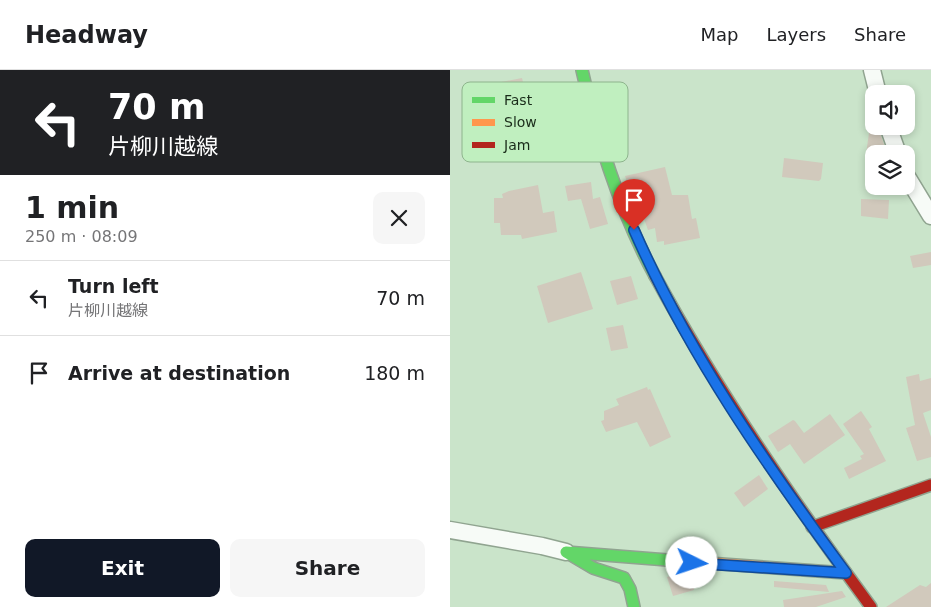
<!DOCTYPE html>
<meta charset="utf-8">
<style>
body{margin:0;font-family:"DejaVu Sans","Noto Sans JP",sans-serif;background:#f6f6f6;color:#202124;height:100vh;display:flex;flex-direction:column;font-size:19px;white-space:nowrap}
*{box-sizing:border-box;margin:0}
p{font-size:16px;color:#757577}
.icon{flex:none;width:28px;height:28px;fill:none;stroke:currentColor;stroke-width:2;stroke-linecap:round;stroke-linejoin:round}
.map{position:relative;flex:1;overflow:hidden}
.drawer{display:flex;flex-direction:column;background:#fff;width:450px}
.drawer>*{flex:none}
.hud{background:#202124;color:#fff;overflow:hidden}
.controls{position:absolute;left:415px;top:15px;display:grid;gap:10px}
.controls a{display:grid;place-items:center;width:50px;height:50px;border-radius:10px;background:#fff;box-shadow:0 2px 8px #0003;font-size:25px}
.pin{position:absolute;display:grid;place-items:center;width:42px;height:42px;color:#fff;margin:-51px -21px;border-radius:50% 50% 50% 0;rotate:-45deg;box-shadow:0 0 5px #0007}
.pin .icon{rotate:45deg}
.me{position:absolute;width:55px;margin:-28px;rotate:94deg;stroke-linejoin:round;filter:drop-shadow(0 0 4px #0008)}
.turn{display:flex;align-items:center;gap:18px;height:105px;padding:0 25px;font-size:22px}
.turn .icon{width:65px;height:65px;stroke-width:2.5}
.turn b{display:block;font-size:35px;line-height:42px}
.round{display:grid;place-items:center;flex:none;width:52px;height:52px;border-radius:10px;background:#f6f6f6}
.overview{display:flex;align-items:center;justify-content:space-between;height:85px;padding:0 25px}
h1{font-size:30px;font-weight:600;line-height:38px}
.action{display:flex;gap:10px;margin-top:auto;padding:10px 25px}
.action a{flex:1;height:58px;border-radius:10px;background:#111827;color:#fff;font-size:20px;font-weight:600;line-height:58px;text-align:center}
.action a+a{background:#f6f6f6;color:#202124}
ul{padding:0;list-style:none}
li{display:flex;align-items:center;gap:15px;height:75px;padding:0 25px;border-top:1px solid #e0e0e0}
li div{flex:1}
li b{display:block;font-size:19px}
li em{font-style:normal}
header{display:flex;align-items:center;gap:30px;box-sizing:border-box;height:70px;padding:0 25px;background:#fff;border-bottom:1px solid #e0e0e0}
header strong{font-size:24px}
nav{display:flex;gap:28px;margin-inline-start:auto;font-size:18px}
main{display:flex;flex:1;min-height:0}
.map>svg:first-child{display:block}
.building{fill:#d1c9bc}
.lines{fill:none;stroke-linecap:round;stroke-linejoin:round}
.street-casing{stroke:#90a490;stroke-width:19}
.fast-casing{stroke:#90a490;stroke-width:14}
.slow-casing{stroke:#90a490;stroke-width:14}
.jam-casing{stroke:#90a490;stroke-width:14}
.street{stroke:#f7fbf7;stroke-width:16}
.fast{stroke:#63d668;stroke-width:11}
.slow{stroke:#ff974d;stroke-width:11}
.jam{stroke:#b3261e;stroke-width:11}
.route-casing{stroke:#114b97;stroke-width:12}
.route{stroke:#1a73e8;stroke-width:9}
.key{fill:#c0efbf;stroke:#8eb48d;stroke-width:1}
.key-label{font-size:14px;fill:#192b19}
</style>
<header>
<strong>Headway</strong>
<nav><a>Map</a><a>Layers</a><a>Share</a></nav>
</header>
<main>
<section class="drawer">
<div class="hud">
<div class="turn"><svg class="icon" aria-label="left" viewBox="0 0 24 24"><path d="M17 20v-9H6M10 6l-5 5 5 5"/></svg><div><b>70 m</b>片柳川越線</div></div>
</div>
<div class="overview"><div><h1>1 min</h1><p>250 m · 08:09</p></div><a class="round"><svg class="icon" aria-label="close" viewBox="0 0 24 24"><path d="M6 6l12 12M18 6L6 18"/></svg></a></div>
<ul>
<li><svg class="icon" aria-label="left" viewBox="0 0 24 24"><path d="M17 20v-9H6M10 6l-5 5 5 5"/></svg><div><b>Turn left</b><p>片柳川越線</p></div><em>70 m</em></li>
<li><svg class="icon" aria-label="arrive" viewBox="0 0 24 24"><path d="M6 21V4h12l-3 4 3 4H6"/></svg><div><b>Arrive at destination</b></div><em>180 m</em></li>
</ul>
<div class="action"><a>Exit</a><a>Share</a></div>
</section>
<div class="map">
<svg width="481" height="537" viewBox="0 0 481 537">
<rect width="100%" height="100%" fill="#cae4ca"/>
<!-- building -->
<g class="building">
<path d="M72,8L76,25L121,17L125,31L79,39L81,45L53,50L46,13Z"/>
<path d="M420,56L428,57L435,77L434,82L416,84Z"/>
<path d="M334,88L373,93L371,109L369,111L332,107Z"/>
<path d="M215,97L222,125H238L242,149L246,148L250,168L214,175V171L207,172L205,158L198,160L193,146L195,145L191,122L184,124L183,119L180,120L175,106Z"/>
<path d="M141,112L143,129L150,127L158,154L140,159L131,129L118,131L115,116Z"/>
<path d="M88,115L93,143L104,141L107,162L72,169L71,165H51L50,153H44V128H53L52,124L59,121Z"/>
<path d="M411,129L439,130L438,149L411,146Z"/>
<path d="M481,182V195L463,198L460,186Z"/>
<path d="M131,202L143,239L98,253L87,216Z"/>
<path d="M181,206L188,229L167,235L160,211Z"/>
<path d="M173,255L178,278L161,281L156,258Z"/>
<path d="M469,304L470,311L481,308V340L473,343L481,367V387L467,391L456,358L465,355L456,307Z"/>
<path d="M197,317L198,320L200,319L221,367L200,377L187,352L156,362L151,351L154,350V341L169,335L166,329Z"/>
<path d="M411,341L422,357L419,359L436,391L399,409L394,398L412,389L410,386L414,384L393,354Z"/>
<path d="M380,344L395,365L354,394L340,374L328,382L318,366L343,350L345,351L354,363Z"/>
<path d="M309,405L318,419L294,437L284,423Z"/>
<path d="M228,504L249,506L252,514L244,517V520L223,526L217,507Z"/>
<path d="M324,511L376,515L379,522L324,517Z"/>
<path d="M481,513V537H436L470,515L476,517Z"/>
<path d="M392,521L396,527L366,537H334L333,530Z"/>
</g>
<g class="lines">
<!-- street casing -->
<g class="street-casing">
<g id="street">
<path d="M422,0L428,24"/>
<path d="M438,56L448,84"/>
<path d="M456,105L481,146"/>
<path d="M0,460L92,476L116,482"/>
</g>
</g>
<!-- fast casing -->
<g class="fast-casing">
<g id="fast">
<path d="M132,0C148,73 170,141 205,206"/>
<path d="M184,537L180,519L174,508L143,498L116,482L230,491"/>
</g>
</g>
<!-- slow casing -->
<g class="slow-casing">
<path id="slow" d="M230,491L396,503"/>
</g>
<!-- jam casing -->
<g class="jam-casing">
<g id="jam">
<path d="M205,206C268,322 343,431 421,537"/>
<path d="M362,457L481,415"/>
</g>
</g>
<!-- street -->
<use href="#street" class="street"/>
<!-- fast -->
<use href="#fast" class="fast"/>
<!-- slow -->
<use href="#slow" class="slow"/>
<!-- jam -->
<use href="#jam" class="jam"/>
</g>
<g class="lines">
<!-- route casing -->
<g class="route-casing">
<path id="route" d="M184,160C238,283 317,396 396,503L242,493"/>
</g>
<!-- route -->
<use href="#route" class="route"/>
</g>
<!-- legend -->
<rect x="12" y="12" width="166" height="80" rx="8" class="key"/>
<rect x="22" y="27" width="23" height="6" fill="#63d668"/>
<rect x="22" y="49" width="23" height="7" fill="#ff974d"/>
<rect x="22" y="72" width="23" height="6" fill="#b3261e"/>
<g class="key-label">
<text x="54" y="35">Fast</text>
<text x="54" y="57">Slow</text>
<text x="54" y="80">Jam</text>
</g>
</svg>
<div class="controls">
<a><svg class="icon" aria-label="sound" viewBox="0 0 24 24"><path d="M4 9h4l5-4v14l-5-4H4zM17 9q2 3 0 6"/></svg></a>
<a><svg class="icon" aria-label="layers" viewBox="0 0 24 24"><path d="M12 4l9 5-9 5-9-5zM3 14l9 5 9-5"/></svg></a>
</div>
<div class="pin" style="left:184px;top:160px;background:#d93025"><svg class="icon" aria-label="arrive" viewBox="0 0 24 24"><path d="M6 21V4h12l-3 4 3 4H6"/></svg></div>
<svg class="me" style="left:242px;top:493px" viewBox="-20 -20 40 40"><circle r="19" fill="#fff"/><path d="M0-13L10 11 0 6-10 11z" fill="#1a73e8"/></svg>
</div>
</main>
